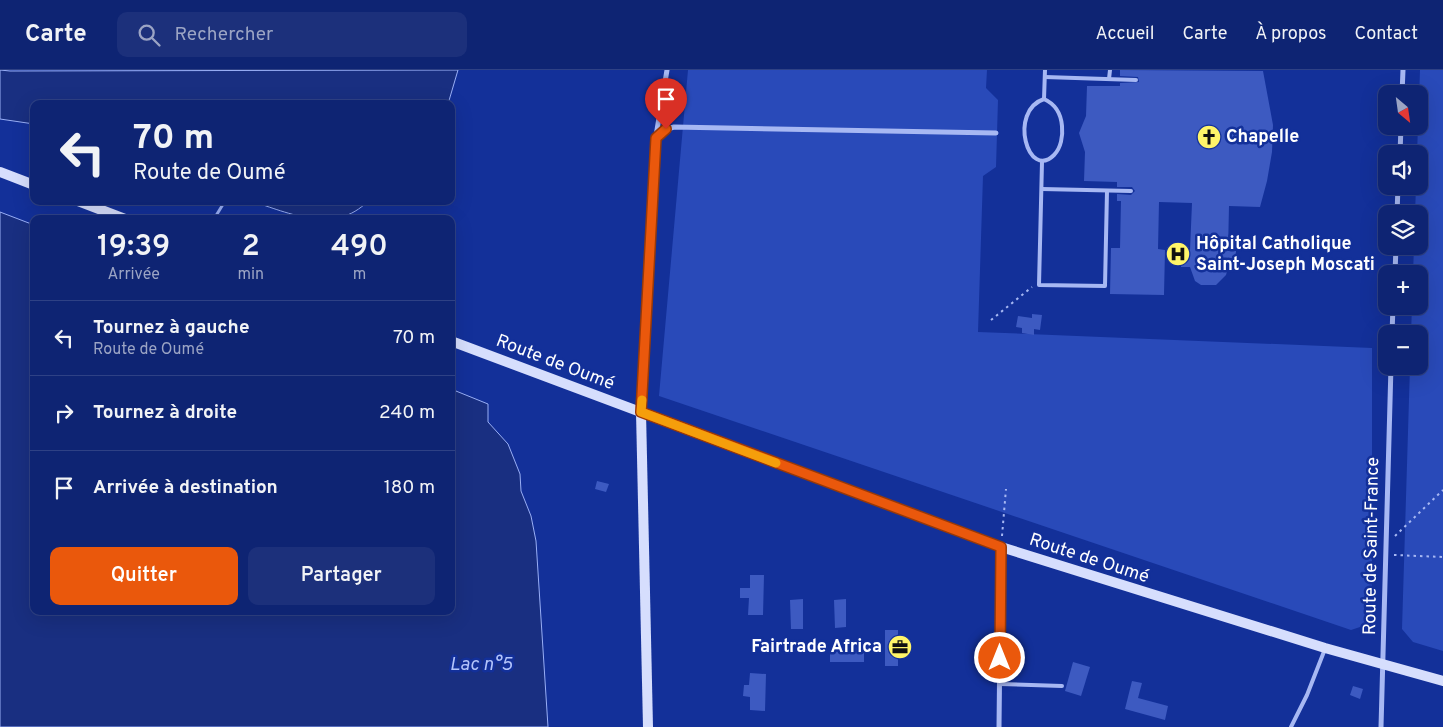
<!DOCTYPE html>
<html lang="fr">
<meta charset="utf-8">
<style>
body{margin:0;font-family:Overpass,sans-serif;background:#1c307b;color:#f1f3f6;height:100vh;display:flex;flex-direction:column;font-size:19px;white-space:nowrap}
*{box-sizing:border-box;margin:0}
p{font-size:16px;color:#9ba4c4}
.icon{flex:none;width:28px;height:28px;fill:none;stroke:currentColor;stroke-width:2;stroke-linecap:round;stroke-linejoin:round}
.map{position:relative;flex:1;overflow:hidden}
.details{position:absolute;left:30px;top:145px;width:425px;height:400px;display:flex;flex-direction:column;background:#0e2473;border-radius:10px;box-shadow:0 5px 20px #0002,0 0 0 1px #2e4185}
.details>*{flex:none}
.guide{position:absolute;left:30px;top:30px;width:425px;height:105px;border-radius:10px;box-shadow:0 5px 20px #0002,0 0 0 1px #2e4185;background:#0e2473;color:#f1f3f6;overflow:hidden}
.needle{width:32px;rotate:151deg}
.buttons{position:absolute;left:1378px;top:15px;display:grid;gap:10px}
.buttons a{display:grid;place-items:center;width:50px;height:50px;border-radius:10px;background:#0e2473;box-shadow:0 5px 20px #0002,0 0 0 1px #2e4185;font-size:25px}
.pin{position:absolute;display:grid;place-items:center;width:42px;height:42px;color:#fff;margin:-51px -21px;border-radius:50% 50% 50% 0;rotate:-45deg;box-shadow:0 0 5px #0007}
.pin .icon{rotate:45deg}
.me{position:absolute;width:55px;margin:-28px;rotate:0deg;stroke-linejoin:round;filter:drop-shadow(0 0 4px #0008)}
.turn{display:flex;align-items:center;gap:18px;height:105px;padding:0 20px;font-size:22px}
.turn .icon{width:65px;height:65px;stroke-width:2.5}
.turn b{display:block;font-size:35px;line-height:42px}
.eta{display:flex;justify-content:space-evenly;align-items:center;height:85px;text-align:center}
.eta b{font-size:30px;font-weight:600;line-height:35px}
.cta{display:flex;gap:10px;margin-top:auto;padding:10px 20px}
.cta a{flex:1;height:58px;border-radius:10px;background:#ea580c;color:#fff;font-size:20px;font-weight:600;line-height:58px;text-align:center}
.cta a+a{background:#1c307b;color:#f1f3f6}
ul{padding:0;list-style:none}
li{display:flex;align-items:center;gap:15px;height:75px;padding:0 20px;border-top:1px solid #2e4185}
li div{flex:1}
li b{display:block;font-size:19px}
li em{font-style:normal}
header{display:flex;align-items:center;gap:30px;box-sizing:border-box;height:70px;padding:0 25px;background:#0e2473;border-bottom:1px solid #2e4185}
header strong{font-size:24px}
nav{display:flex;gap:28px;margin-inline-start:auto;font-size:18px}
.search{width:350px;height:45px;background:#1c307b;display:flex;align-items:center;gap:12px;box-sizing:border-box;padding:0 18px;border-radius:10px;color:#9ba4c4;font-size:19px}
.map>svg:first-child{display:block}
.green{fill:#294ab9}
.water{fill:#192f81;stroke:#99aff6}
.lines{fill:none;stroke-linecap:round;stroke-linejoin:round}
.stream{stroke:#99aff6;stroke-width:3}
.building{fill:#3d5ac1}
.path{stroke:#a7b8f3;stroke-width:2;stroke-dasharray:2.5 4;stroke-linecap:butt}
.lane{stroke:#a7b8f3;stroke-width:4}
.street{stroke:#a7b8f3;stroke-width:5}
.secondary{stroke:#d6defd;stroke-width:10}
.route-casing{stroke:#983908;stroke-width:12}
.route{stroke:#ea580c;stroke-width:9}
.slow{stroke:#f59e0b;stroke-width:9}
.labels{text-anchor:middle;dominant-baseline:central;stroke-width:5;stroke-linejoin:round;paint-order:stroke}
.poi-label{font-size:18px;font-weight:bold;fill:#fff;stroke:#133099;text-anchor:start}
.street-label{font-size:18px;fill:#fff;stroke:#133099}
.water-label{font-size:19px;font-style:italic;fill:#b3c4fa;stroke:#133099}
</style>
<header>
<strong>Carte</strong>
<div class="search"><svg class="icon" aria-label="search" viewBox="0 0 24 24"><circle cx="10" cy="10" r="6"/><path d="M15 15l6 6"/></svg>Rechercher</div>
<nav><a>Accueil</a><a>Carte</a><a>À propos</a><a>Contact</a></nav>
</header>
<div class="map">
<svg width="1443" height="657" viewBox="0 0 1443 657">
<rect width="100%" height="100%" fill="#133099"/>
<!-- green -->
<g class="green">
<path d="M688,0H987L986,18L998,30L996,97L983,106L978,262L1372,278V544L1366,555L1351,560L659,326Z"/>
<path d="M1420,0H1443V581L1413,572L1402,559L1410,296H1419V264H1411L1412,236H1419V204H1413L1414,176H1419V144H1415L1416,116H1419L1417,84Z"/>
</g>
<!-- water -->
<g class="water">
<path d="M0,0L10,1L458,0L448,34H34V54L0,49Z"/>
<path d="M251,131H368C335,165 289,143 251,131Z"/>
<path d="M0,142L34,155V541H451V319L488,334V352L508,374L520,404L521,421L531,446L536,471L548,657H0Z"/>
</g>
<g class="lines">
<!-- stream -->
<path class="stream" d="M214,149L225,131"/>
</g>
<!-- building -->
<g class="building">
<path d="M1120,0L1263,1L1273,55L1272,82L1267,111L1260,137L1229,136L1228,181H1236L1235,198H1228L1226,205L1216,215H1201L1195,211L1190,197H1181L1182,180H1190L1192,133L1159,132L1158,179L1165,180L1164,225L1110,224L1111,178H1120L1121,131H1117V124L1131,125L1135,121L1132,117H1117V112L1084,111L1085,82L1079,63L1086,46L1087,16H1120V13L1139,12L1138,7L1120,6Z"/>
<path d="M1032,244L1042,245L1040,260L1034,259V265L1022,263V258L1016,257L1018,246L1032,248Z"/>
<path d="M597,411L609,414L606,422L595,419Z"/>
<path d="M750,505H764L763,545H748L749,528H740V518H750Z"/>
<path d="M803,529V559H791L790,530Z"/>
<path d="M846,529V557L835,558L834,530Z"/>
<rect x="885" y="560" width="13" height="36"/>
<path d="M864,577V592H830V578Z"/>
<path d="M1073,592L1090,597L1081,626L1065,621Z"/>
<path d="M750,603L766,604L765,641L750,640V627L743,626L744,615H749Z"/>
<path d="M1132,611L1142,613L1138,628L1168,636L1165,650L1125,639Z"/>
<path d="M1353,616L1363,619L1360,629L1350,625Z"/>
</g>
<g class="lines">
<!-- path -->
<g class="path">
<path d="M991,250L1032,217"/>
<path d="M1002,466L1006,419"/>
<path d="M1395,466L1443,420"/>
<path d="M1394,485L1443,487"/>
</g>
<!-- lane -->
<g class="lane">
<path d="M1045,7L1136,10"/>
<path d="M1109,9L1110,0"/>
<path d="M1044,29C1055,34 1061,44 1062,56C1063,66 1061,78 1054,85C1028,111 1008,41 1044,29Z"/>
<path d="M1044,29L1045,0"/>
<path d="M1042,92L1039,215L1105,216L1107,121"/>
<path d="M1042,119L1131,121"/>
<path d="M1000,614L1062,616"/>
<path d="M1291,657L1307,625L1325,579"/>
</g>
<!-- street -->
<g class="street">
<path d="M1402,24L1403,0"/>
<path d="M656,66L667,0"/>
<path d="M1400,84L1401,56"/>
<path d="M1397,144L1398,116"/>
<path d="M1395,204L1396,176"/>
<path d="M1392,264L1393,236"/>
<path d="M641,342L656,68L661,61L674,57L996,63"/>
<path d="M999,657L1001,477"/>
<path d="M1381,657L1391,296"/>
</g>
<!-- secondary -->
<g class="secondary">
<path d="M0,102L34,115"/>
<path d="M78,131L125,149"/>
<path d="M451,271L1001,477L1325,578L1443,611"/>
<path d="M641,342L648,657"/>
</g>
</g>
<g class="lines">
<!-- route casing -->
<g class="route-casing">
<path id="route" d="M666,59L656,68L641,342L1001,477L1000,588"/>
</g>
<!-- route -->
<use href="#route" class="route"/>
<!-- slow -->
<path class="slow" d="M642,330L641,342L776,393"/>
</g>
<!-- icons -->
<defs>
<g id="church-disc" transform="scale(1.25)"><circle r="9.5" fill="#fff569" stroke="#133099"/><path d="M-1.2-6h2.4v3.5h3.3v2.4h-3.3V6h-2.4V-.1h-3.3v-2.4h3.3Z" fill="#111"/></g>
<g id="hospital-disc" transform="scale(1.25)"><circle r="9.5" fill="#fff569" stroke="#133099"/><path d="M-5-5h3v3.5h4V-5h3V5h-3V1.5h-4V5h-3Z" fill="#111"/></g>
<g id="office-disc" transform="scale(1.25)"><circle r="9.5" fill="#fff569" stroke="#133099"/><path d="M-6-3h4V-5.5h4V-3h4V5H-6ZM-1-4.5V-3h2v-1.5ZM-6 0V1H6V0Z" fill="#111"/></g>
</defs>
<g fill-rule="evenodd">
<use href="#church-disc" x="1209" y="67"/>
<use href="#hospital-disc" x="1178" y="184"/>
<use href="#office-disc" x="900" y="577"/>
</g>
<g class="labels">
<!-- poi labels -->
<g class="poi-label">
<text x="1226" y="67">Chapelle</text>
<text x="1196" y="174">Hôpital Catholique<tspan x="1196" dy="21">Saint-Joseph Moscati</tspan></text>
<text x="882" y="577" text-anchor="end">Fairtrade Africa</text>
</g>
<!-- street labels -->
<g class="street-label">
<text transform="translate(555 293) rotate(21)">Route de Oumé</text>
<text transform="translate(1372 476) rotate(-89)">Route de Saint-France</text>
<text transform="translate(1089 489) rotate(18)">Route de Oumé</text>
</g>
<!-- water labels -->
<g class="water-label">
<text x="481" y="595">Lac n°5</text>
</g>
</g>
</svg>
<div class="buttons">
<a><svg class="needle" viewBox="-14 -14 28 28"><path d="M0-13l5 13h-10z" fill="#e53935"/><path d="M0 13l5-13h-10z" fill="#9ba4c4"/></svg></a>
<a><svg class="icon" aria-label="sound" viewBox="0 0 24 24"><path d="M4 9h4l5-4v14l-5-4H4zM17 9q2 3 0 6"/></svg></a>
<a><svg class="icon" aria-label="layers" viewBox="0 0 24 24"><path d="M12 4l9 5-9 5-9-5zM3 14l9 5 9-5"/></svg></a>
<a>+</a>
<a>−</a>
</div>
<div class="pin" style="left:666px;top:59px;background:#d93025"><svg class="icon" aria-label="arrive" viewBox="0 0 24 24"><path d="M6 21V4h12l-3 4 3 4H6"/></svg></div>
<svg class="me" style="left:1000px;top:588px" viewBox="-20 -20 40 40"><circle r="17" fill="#ea580c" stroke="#fff" stroke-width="3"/><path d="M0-11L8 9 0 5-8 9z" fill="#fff"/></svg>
<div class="guide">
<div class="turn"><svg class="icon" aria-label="left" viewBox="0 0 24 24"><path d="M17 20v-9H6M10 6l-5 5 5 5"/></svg><div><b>70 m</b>Route de Oumé</div></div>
</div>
<section class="details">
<div class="eta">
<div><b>19:39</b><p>Arrivée</p></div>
<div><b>2</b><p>min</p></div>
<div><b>490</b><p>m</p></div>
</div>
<ul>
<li><svg class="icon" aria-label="left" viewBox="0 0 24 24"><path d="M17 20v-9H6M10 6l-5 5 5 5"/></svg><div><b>Tournez à gauche</b><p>Route de Oumé</p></div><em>70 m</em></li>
<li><svg class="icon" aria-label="right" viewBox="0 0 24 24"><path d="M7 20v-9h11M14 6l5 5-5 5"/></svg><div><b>Tournez à droite</b></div><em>240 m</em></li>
<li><svg class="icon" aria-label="arrive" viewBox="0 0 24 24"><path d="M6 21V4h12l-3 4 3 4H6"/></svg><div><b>Arrivée à destination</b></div><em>180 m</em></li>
</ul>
<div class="cta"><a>Quitter</a><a>Partager</a></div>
</section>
</div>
